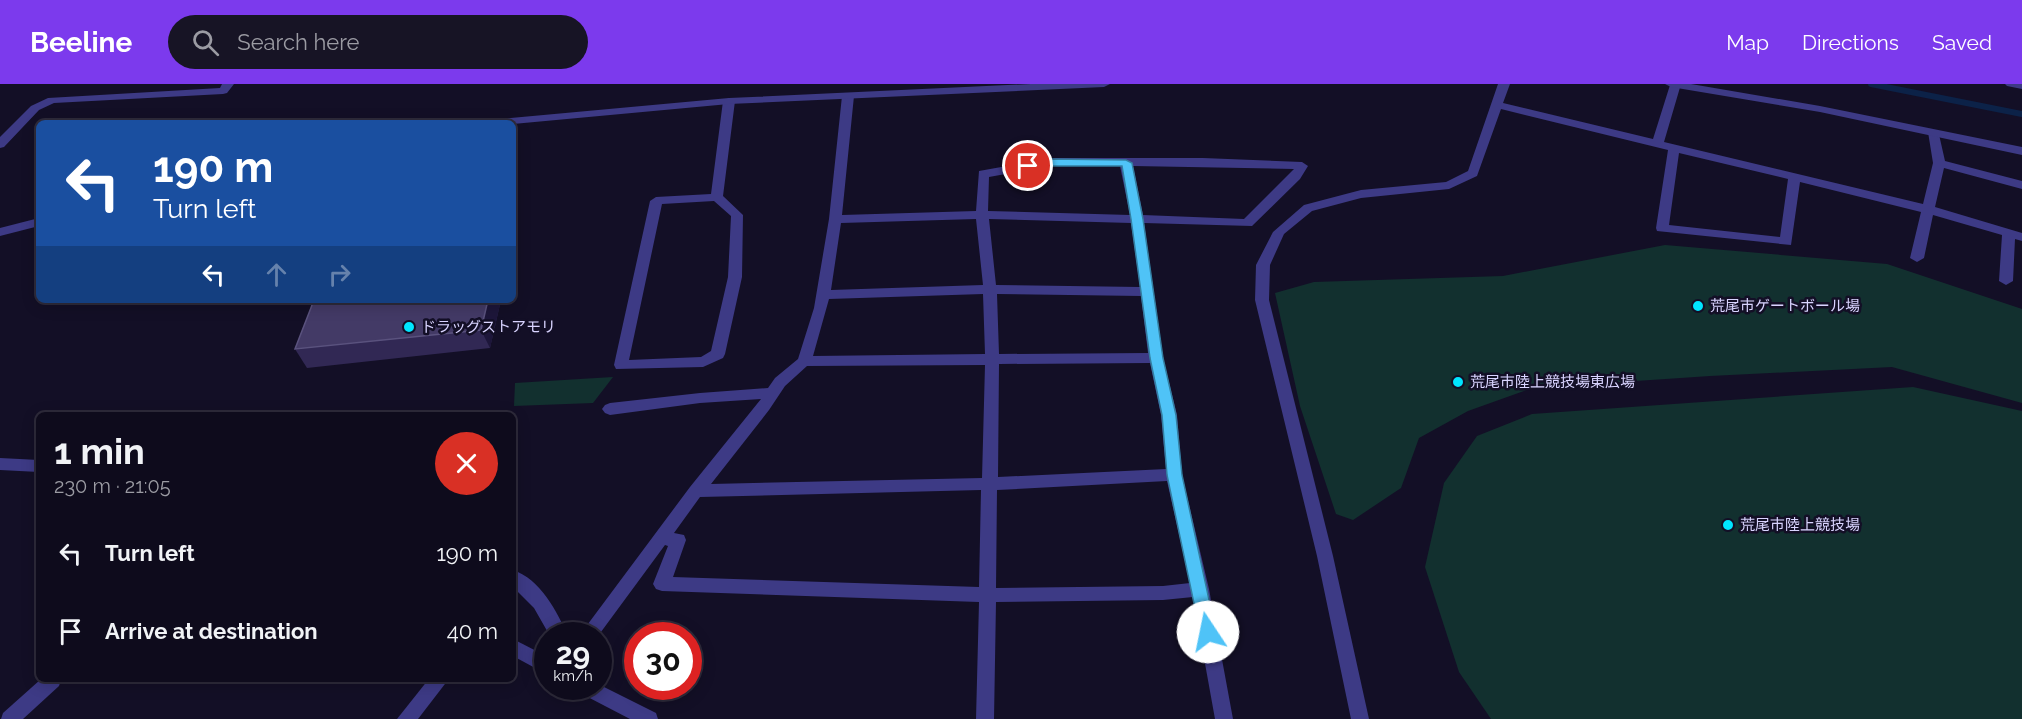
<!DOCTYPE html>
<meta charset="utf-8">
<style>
body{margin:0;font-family:Raleway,"Noto Sans JP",sans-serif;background:#171425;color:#f1f3f6;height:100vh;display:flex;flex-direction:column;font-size:22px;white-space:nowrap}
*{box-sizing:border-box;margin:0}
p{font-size:20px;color:#9b9ba3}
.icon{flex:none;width:33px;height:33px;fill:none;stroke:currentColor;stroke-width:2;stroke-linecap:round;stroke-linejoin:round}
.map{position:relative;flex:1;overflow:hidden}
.details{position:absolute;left:36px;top:328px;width:480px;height:270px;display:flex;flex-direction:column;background:#0e0b1c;border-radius:9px;box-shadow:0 3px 15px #0003,0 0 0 2px #2e2b3b}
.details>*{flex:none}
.guide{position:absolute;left:36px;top:36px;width:480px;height:183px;border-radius:9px;box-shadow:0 3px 15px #0003,0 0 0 2px #2e2b3b;background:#1a4fa0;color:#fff;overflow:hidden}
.speed{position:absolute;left:534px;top:538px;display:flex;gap:12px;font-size:30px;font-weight:700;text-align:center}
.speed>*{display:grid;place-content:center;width:78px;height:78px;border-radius:50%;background:#0e0b1c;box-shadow:0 3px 15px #0003,0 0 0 2px #2e2b3b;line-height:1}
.speed small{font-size:15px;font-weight:400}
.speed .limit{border:9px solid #d22;background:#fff;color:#111}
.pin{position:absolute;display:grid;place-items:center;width:51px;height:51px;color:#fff;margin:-26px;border:3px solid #fff;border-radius:50%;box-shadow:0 2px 6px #0007}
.me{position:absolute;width:66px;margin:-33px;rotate:349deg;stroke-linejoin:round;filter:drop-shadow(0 0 4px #0008)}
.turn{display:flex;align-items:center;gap:21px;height:126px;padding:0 18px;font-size:27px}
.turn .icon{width:78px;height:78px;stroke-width:2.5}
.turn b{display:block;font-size:42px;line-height:51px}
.lanes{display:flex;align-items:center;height:57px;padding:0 18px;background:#0003;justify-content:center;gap:30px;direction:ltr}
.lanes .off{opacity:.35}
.round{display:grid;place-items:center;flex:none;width:63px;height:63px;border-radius:32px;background:#171425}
.head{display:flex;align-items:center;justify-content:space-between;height:102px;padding:0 18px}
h1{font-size:36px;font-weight:700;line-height:45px}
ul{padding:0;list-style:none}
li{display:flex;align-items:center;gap:18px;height:78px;padding:0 18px}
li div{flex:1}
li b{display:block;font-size:22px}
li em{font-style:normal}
header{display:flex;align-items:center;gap:36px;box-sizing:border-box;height:84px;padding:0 30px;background:#7c3aed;color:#fff}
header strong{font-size:28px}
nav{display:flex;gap:33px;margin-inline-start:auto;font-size:21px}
.search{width:420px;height:54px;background:#171425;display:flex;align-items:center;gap:15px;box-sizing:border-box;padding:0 21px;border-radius:33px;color:#9b9ba3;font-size:22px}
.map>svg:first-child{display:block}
.green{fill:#12302f}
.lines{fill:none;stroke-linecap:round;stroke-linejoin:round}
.stream{stroke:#0c2248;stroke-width:6}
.minor{fill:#3d3a85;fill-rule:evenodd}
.tertiary{fill:#3d3a85;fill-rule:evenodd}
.wall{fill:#312854}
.shaded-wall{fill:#1d163a}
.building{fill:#433a66;stroke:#5a527e;stroke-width:1.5}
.route{fill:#4fc3f7;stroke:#337fa1;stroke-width:1.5}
.poi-dot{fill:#00e5ff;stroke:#130f26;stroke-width:2}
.labels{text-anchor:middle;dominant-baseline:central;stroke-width:5;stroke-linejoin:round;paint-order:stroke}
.poi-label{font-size:15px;fill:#d9d4ff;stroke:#130f26;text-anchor:start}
</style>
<header>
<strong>Beeline</strong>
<div class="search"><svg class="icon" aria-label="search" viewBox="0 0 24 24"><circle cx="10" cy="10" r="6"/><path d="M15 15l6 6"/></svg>Search here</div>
<nav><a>Map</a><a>Directions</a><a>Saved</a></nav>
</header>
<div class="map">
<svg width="2022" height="635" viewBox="0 0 2022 635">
<rect width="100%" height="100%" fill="#130f26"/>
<!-- green -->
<g class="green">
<path d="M1665,161L1887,180L2022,225V319L1892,283L1710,292L1532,304L1468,327L1419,354L1401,404L1353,436L1336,430L1300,322L1275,209L1314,198L1503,192Z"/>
<path d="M613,293L593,319L514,322L515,299Z"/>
<path d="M1913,303L2022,327V635H1491L1459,588L1425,483L1444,399L1477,352L1532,330Z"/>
</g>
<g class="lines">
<!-- stream -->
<path class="stream" d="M1871,0L2022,30"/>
<!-- minor -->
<g class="minor">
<path d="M222,0H234L227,9L223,10L54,19L39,26L4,63L0,64V53L31,22L48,14L220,4Z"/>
<path d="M1498,0H1510L1503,19L1653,55L1670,1L1681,0L1664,58L1923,120L1933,79L1928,48L1930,46H1938L1945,77L2022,97V105L1944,84L1935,123L2022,149V157L2015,155L2013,197L2006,201L1999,197L2002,151L1933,131L1924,174L1917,178L1910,174L1921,128L1800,98L1791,161L1657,147L1656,144L1668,66L1501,25L1477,92L1449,105L1361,114L1312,127L1284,150L1270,181L1269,216L1333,472L1369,635H1351L1317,472L1255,216L1256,181L1273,148L1304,121L1361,106L1446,98L1468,87ZM1679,69L1788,95L1780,153L1669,141Z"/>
<path d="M2005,0H2022V5L2007,2Z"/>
<path d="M848,9L854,12L842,131L976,127L979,87L1051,74H1203L1302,78L1308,82L1300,95L1252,142L1144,139L1163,274L1177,331L1182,391L1209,505L1233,635H1215L1193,513L1163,516L996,518L994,635H976L979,518L662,507L656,505L653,500L668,462L665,461L598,552H579L690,403L761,315L700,319L610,331L605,329L602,325L605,321L610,319L700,309L768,304L775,294L798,275L814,224L829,135L842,12ZM1051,82H1120L1130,131L988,127L989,93ZM1133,82L1294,85L1244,135L1143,131ZM976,135L983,201L831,206L841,139ZM989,135L1131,139L1140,203L996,201ZM983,210L985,270L813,272L829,215ZM997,210L1141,212L1148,269L999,270ZM1150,279L1161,331L1166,385L998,393L999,280ZM985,281L982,394L711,400L769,326L785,302L807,282ZM1167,397L1190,499L1163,502L996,504L997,406ZM981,406L979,503L673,493L686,456L684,451L674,449L700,413Z"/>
<path d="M729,14L735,17L723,112L743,131L742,193L725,270L723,274L703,283L616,285L614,281L650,117L656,113L711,110L723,17ZM714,117L731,132L728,193L711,267L701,273L629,276L662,120Z"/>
<path d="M0,374L39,376V388L0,386Z"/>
<path d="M513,486C540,495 557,527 568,552H550L534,524L513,503Z"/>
<path d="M513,555L548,573V591L513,572Z"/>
<path d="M40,596H61L59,602L23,635H1L3,629Z"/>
<path d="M428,596H448L418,635H397Z"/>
<path d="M598,600L656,629L658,635H630L580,609L578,603H598Z"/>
</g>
<!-- tertiary -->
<g class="tertiary">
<path d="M1031,0H1110L1104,3L729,20L513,40L483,39L489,36L729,14Z"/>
<path d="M1665,0H1691L1820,22L2022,63V71L1820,28L1671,3Z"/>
<path d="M39,134V142L0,152V144Z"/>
</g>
</g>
<!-- wall -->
<path class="wall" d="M501,216L490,264L307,284L295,265Z"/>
<!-- shaded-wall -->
<path class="shaded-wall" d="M488,216H501L490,264L481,246Z"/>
<!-- building -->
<path class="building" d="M314,216H488L481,246L295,265Z"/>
<!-- route -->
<path class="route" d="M1051,75L1126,76L1132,79L1143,135L1163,274L1176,331L1182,391L1216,548L1214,553L1208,555L1202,553L1200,548L1167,391L1162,331L1150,274L1131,135L1122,82H1051L1028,85L1023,82L1024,80Z"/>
<!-- markers -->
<g class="poi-dot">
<circle cx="1698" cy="222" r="6"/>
<circle cx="409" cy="243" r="6"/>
<circle cx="1458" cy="298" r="6"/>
<circle cx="1728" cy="441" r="6"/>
</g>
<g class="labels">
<!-- poi labels -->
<g class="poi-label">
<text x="1710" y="222">荒尾市ゲートボール場</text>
<text x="421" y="243">ドラッグストアモリ</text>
<text x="1470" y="298">荒尾市陸上競技場東広場</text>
<text x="1740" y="441">荒尾市陸上競技場</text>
</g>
</g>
</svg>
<div class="speed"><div>29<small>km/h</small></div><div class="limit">30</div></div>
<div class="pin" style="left:1028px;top:82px;background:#d93025"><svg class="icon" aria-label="arrive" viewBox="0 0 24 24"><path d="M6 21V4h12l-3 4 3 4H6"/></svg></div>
<svg class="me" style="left:1208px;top:548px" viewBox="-20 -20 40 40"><circle r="19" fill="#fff"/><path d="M0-13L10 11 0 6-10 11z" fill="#4fc3f7"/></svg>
<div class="guide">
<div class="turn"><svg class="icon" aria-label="left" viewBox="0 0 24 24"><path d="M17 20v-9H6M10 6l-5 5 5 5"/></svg><div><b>190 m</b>Turn left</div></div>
<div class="lanes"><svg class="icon" aria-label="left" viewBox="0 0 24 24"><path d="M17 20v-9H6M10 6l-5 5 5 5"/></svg><svg class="icon off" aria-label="ahead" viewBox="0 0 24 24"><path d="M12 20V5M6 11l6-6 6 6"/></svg><svg class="icon off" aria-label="right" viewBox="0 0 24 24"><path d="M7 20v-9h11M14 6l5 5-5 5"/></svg></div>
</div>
<section class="details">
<div class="head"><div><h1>1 min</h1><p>230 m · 21:05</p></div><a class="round" style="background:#d93025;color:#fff"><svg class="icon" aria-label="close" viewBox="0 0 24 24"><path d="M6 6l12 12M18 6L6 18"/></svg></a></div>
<ul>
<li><svg class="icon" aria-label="left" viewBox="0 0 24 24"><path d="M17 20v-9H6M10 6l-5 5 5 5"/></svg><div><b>Turn left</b></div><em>190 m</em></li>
<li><svg class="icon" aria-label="arrive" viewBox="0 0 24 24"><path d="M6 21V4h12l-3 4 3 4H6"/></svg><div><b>Arrive at destination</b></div><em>40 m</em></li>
</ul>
</section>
</div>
